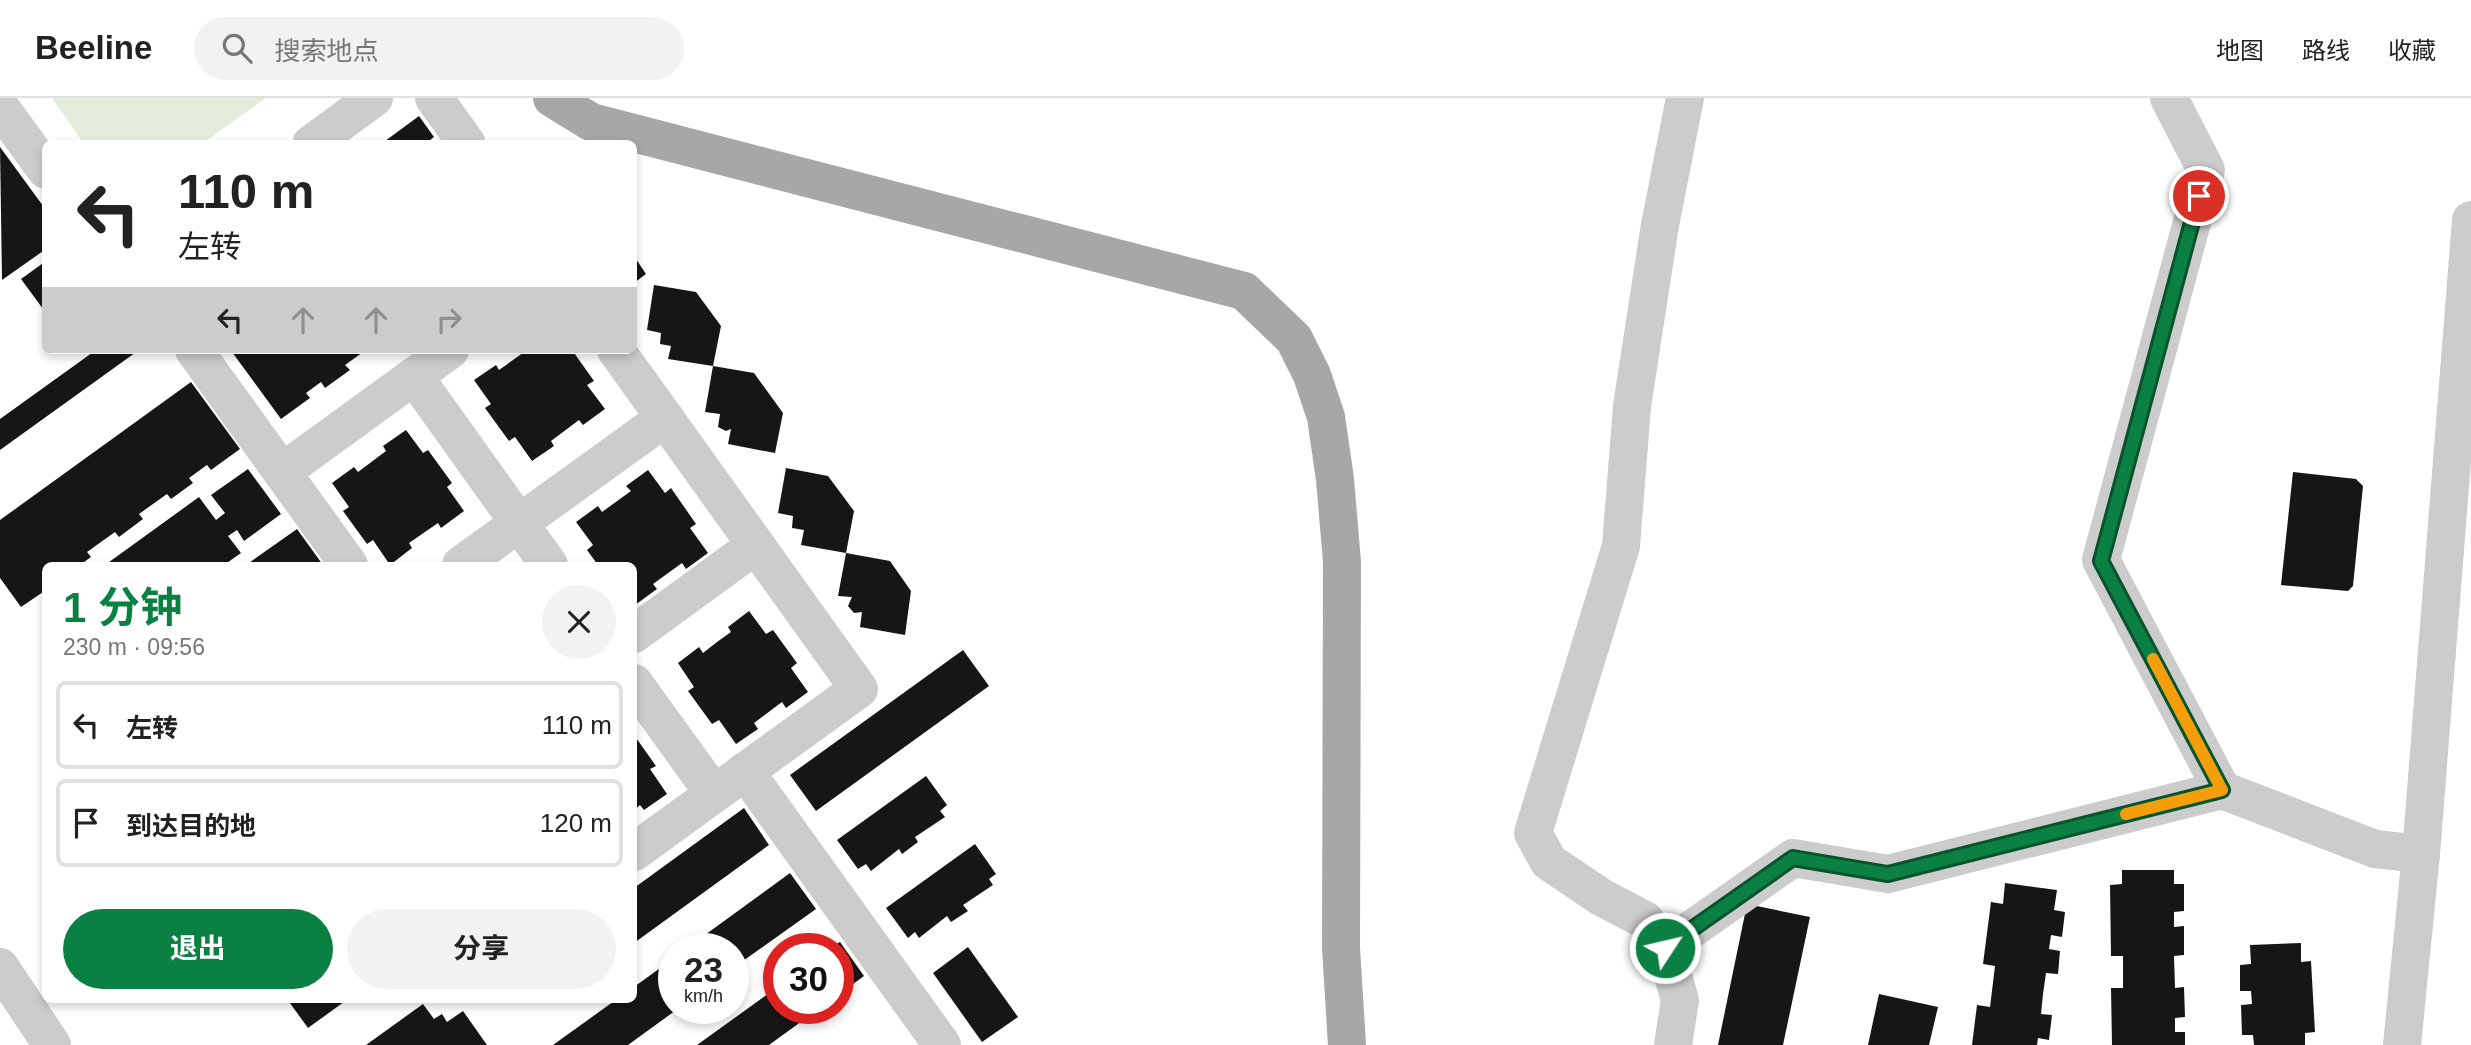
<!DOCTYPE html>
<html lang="zh">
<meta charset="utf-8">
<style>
body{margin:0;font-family:Arial,"Noto Sans SC",sans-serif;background:#f2f2f2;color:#222;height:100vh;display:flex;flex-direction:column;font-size:26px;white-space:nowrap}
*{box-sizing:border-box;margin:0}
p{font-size:23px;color:#767676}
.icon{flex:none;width:38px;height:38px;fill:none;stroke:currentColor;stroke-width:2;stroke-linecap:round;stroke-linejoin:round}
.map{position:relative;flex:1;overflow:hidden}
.sheet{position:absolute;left:42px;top:464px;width:595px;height:441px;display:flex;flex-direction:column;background:#fff;border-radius:10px;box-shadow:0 4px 10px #0003}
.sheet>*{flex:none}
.banner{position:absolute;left:42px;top:42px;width:595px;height:214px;border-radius:10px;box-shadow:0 4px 10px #0003;background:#fff;color:#222;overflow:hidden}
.speed{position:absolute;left:658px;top:835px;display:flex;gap:14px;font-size:35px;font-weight:700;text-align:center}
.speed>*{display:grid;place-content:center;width:91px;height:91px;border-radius:50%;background:#fff;box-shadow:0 4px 10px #0003;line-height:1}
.speed small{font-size:18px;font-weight:400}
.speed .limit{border:10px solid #d22;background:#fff;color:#111}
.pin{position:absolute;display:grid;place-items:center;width:60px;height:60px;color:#fff;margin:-30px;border:4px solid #fff;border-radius:50%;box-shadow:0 2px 7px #0007}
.me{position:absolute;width:77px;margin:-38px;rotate:55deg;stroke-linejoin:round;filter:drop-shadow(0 0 5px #0008)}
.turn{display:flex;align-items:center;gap:24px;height:147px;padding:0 21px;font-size:32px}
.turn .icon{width:91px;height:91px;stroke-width:2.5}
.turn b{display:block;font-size:49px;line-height:60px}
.lanes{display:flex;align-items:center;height:66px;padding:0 21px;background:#0003;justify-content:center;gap:35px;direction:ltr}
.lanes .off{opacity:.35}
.round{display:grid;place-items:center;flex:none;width:74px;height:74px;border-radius:37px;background:#f2f2f2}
.overview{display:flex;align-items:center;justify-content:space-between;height:119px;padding:0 21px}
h1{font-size:42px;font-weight:700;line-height:52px;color:#0b8043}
.button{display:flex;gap:14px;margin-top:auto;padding:14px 21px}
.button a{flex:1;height:80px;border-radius:42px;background:#0b8043;color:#fff;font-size:28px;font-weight:700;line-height:80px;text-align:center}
.button a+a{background:#f2f2f2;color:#222}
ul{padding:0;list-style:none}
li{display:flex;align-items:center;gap:21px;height:88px;margin:0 14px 10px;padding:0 7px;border:4px solid #e0e0e0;border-radius:10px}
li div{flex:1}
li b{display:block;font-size:26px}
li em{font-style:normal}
header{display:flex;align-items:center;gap:42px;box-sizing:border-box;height:98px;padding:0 35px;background:#fff;border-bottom:2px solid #e0e0e0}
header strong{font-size:33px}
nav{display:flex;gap:38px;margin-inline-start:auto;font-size:24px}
.search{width:490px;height:63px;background:#f2f2f2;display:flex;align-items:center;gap:18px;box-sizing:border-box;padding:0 24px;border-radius:38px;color:#767676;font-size:26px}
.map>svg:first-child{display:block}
.pitch{fill:#e4eddb}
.building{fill:#161616}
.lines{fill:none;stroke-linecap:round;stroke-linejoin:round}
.minor{stroke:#ccc;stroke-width:38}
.major{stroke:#a7a7a7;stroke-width:38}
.route-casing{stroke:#07532c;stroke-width:18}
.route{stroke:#0b8043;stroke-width:12}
.slow{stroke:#f59e0b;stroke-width:12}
</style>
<header>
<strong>Beeline</strong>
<div class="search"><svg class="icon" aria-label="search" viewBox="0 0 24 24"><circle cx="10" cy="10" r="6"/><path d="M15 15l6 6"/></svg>搜索地点</div>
<nav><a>地图</a><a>路线</a><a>收藏</a></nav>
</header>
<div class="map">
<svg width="2471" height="947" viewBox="0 0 2471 947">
<rect width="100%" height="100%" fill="#fff"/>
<!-- pitch -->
<path class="pitch" d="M52,0H266L203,45L84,46Z"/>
<!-- building -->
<g class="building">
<path d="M419,18L434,39L425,46H381Z"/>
<path d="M0,49L46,112V151L2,182Z"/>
<path d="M634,158L646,176L634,185Z"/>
<path d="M46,163V215L21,181Z"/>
<path d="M654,187L696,194L721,228L713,268L668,261L671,248L660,246L661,235L647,232Z"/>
<path d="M96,252H139L0,352V321Z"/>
<path d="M235,252H366L345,267L350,272L325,290L321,284L306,295L310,300L281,321L232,254Z"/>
<path d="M527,252H572L594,283L587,287L605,311L583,327L579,322L551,343L554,348L532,363L515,339L509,343L485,310L491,306L474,282L496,267L499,272Z"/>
<path d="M713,268L754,275L783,315L775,355L728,346L731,331L726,333L718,329L720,316L705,314Z"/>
<path d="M191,284L240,351L211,372L207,367L189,380L193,385L171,401L167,396L139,416L143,421L119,439L115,434L87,454L91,459L80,467H46V492L21,509L0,480V422Z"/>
<path d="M406,332L423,355L428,352L452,385L447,389L464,413L441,430L438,425L409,445L412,450L390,467L373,442L367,446L343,413L349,409L332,385L354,369L358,374L386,353L383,348Z"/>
<path d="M786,370L828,378L854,413L846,455L890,463L911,493L905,537L860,529L862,514L854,515L848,508L852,499L838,498L846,455L801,447L804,432L792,430L793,418L778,415Z"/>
<path d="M248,371L281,416L244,443L237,432L228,438L241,455L224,467H105L199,399L216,422L225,415L211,397Z"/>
<path d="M648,372L665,395L671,390L696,426L690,430L708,455L686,471L682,465L653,486L657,491L635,507L634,467H598L587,452L593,447L576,424L598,408L602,414L631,393L626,388Z"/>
<path d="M2293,374L2356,381L2363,388L2353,488L2348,493L2281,487Z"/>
<path d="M297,431L323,467H246Z"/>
<path d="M749,513L766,536L773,532L797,565L791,570L808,594L786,610L782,604L754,625L758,631L736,646L719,622L712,626L688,593L694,589L678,565L699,549L703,555L717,544L731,534L728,529Z"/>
<path d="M963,552L989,588L816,713L790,677Z"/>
<path d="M634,637L656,668L650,671L667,696L644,712L640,707L634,712Z"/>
<path d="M926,678L947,707L940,713L945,719L915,739L918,744L902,756L899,751L871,773L866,766L858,771L837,742Z"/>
<path d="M744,710L769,747L634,845V790Z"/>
<path d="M975,746L996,776L989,781L993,787L963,807L968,813L951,824L947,818L919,840L915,834L908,840L886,810Z"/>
<path d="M2122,772H2174V786H2184V813L2174,814V829L2184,828V857L2174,858L2175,890L2184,889L2185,919L2175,920V934H2185V947H2112L2111,890H2123V858H2111L2110,787L2122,786Z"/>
<path d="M790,775L816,811L733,870V850H687Z"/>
<path d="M2005,785L2057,792L2054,812L2065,814L2062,839L2051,837L2049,851L2060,853L2058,876L2046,875L2043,896L2041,916L2052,917L2049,942L2038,940L2037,947H1972L1977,907L1990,909L1995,868L1983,866L1991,804L2003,806Z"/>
<path d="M1747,806L1810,819L1783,947H1718Z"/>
<path d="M840,844L864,878L838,897V850H830Z"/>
<path d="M2301,845V864L2311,863L2315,934L2305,935V947H2254L2253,937H2242L2241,907L2252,906L2251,893H2240V867L2251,866L2250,847Z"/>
<path d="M968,849L1018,919L982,944L933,875Z"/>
<path d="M674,860V910H679L628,947H553L617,901H634V889Z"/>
<path d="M779,888V910H820L769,947H697Z"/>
<path d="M1879,896L1938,909L1929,947H1868Z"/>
<path d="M287,901H348L308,930Z"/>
<path d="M423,906L434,921L442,916L447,924L463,913L487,947H366Z"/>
</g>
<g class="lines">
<!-- minor -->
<g class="minor">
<path d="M434,0L467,46"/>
<path d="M2169,0L2206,72L2101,462L2222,692L2375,751L2421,756"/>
<path d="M0,9L46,72"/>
<path d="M311,46L374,0"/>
<path d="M194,252L349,467"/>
<path d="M616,252L859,591L634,754"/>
<path d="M414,278L549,467"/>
<path d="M282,374L450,252"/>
<path d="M461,467L665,320"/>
<path d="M634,536L756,447"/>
<path d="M634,585L714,696"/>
<path d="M745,673L942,947"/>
<path d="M1665,850L1793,760L1888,776L2222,692"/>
<path d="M0,869L52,947"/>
<path d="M1673,947L1680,902L1665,850L1645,822L1601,799L1549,764L1533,735L1621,448L1632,308L1660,127L1685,0"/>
<path d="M2402,947L2421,756L2471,122"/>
</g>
<!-- major -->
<path class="major" d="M552,0L591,24L1244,193L1294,241L1312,277L1326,319L1335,381L1342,464L1341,850L1347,947"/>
</g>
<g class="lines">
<!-- route casing -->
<g class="route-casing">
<path id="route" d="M1665,850L1793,760L1888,776L2222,692L2101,463L2199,98"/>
</g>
<!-- route -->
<use href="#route" class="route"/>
<!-- slow -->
<path class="slow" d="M2126,716L2222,692L2153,561"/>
</g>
</svg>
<div class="speed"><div>23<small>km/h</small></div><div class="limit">30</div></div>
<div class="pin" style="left:2199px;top:98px;background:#d93025"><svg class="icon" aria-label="arrive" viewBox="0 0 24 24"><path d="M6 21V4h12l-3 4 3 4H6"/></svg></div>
<svg class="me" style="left:1665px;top:850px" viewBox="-20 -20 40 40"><circle r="17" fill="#0b8043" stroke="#fff" stroke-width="3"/><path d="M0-11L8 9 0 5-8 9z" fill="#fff"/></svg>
<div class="banner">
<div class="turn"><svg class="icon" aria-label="left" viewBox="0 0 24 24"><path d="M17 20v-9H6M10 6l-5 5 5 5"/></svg><div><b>110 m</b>左转</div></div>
<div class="lanes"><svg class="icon" aria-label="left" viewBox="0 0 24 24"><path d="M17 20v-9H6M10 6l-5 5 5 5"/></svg><svg class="icon off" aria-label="ahead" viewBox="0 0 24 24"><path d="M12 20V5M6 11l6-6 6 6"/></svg><svg class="icon off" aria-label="ahead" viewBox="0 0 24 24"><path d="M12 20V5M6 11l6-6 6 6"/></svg><svg class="icon off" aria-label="right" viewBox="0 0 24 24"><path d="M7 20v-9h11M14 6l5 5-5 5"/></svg></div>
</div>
<section class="sheet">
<div class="overview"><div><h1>1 分钟</h1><p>230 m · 09:56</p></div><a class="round"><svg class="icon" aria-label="close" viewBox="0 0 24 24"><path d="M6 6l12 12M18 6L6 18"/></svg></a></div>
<ul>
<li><svg class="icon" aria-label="left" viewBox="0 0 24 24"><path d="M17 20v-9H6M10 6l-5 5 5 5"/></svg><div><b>左转</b></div><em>110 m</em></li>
<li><svg class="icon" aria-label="arrive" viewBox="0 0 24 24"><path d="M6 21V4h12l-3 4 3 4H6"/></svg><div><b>到达目的地</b></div><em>120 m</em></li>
</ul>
<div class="button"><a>退出</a><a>分享</a></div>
</section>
</div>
